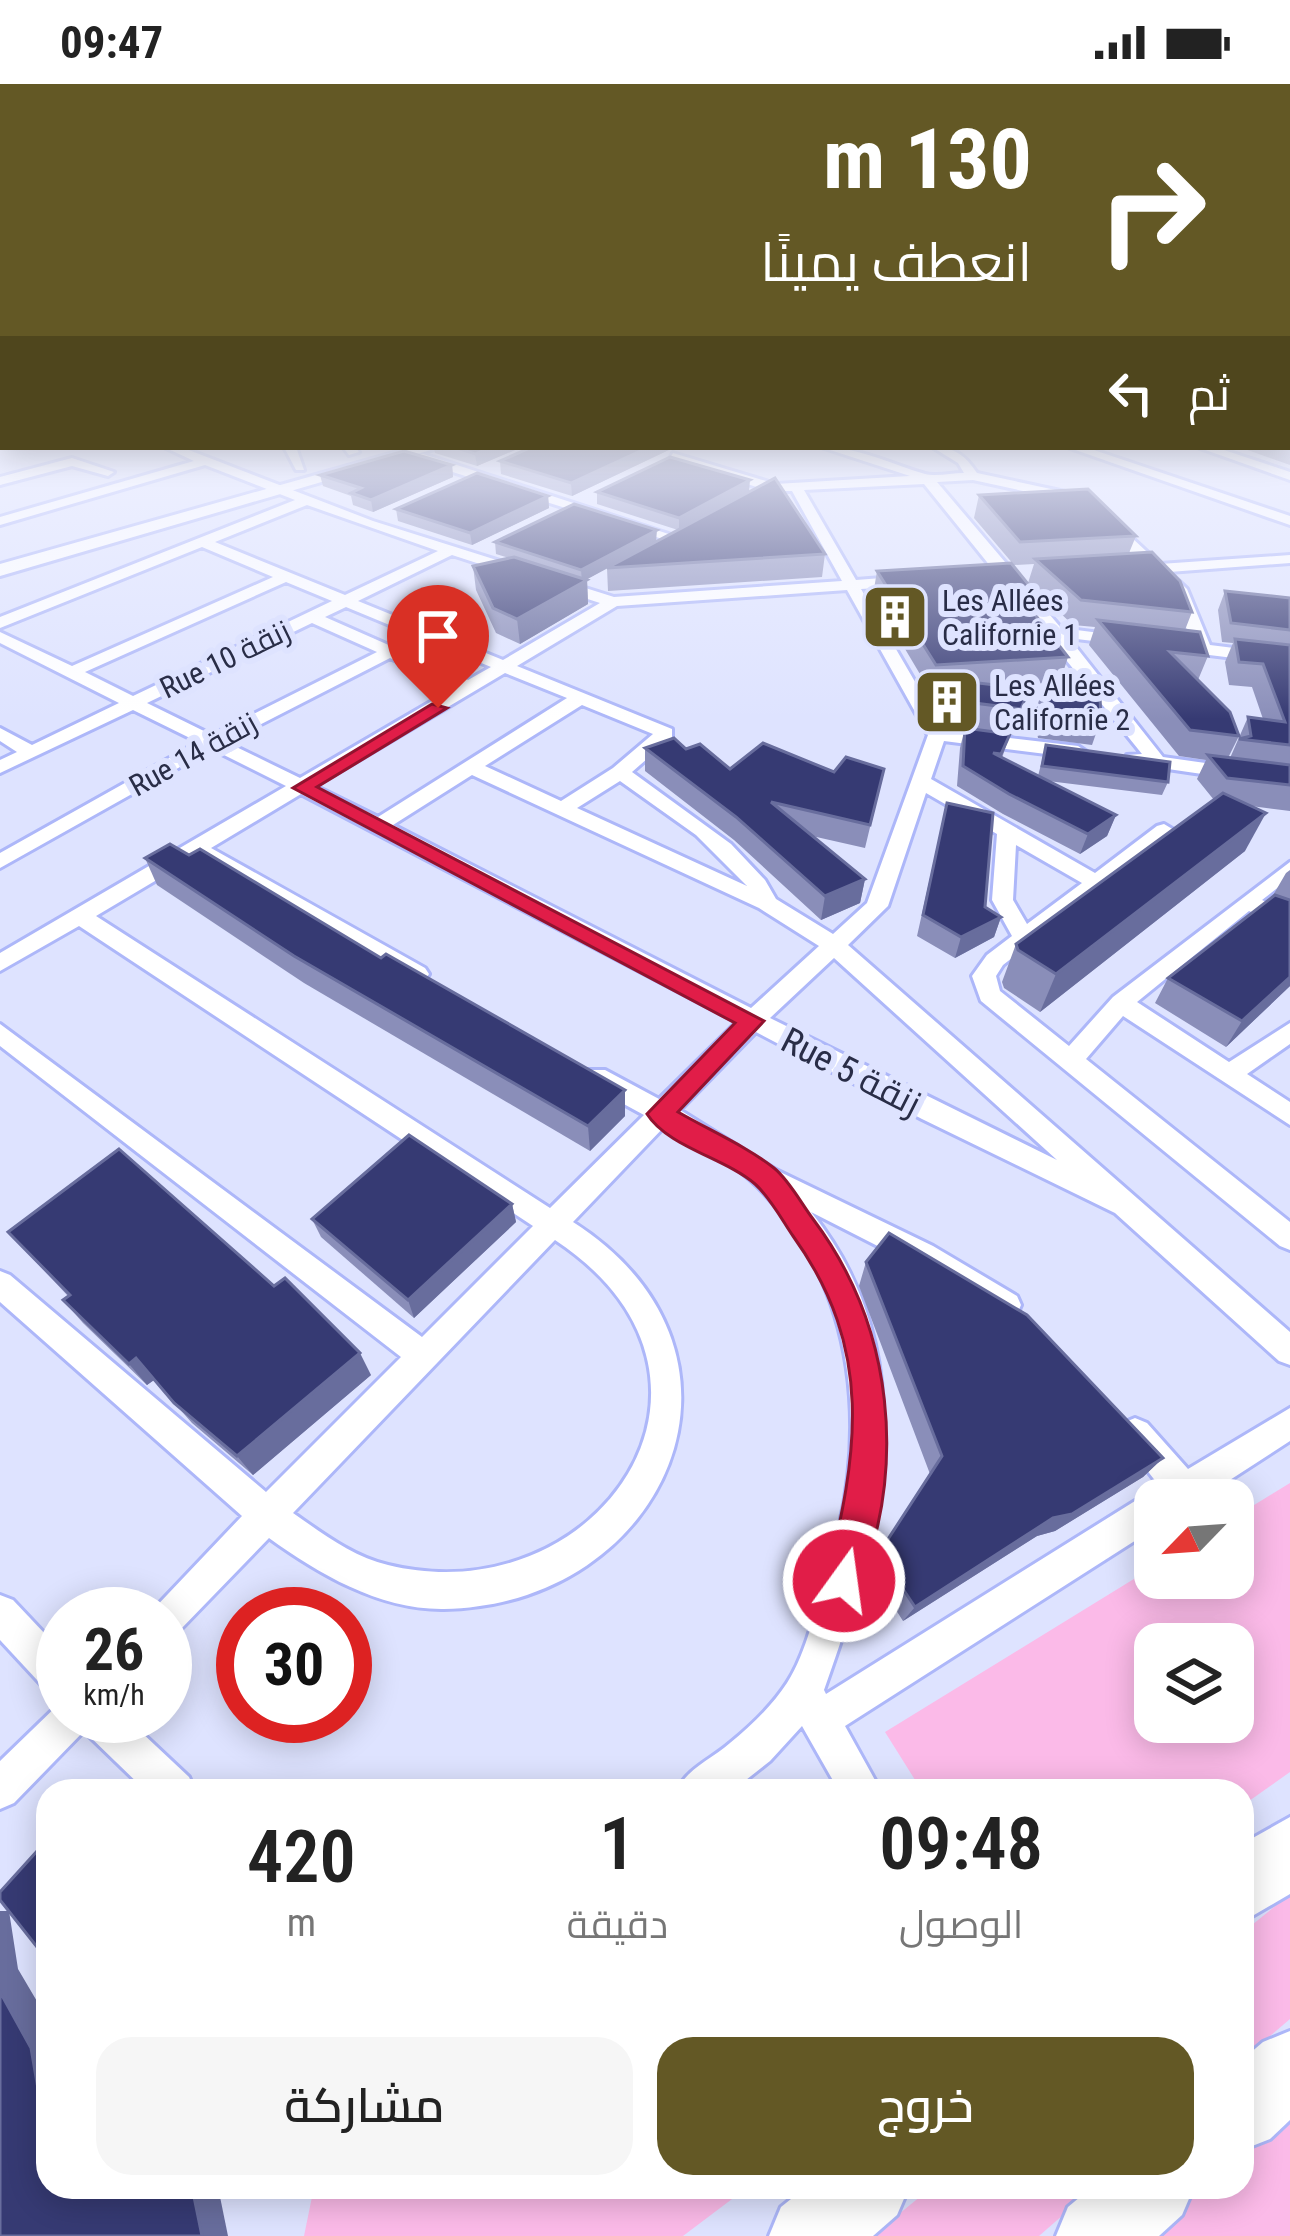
<!DOCTYPE html>
<html lang="ar">
<meta charset="utf-8">
<style>
body{margin:0;font-family:"Roboto Condensed",Cairo,sans-serif;background:#f6f6f6;color:#222;direction:rtl;height:100vh;display:flex;flex-direction:column;font-size:45px;white-space:nowrap}
*{box-sizing:border-box;margin:0}
p{font-size:39px;color:#767676}
.icon{flex:none;width:66px;height:66px;fill:none;stroke:currentColor;stroke-width:2;stroke-linecap:round;stroke-linejoin:round}
.map{position:relative;flex:1;overflow:hidden;direction:ltr}
.drawer{position:absolute;left:36px;top:1695px;width:1218px;height:420px;display:flex;flex-direction:column;background:#fff;border-radius:36px;box-shadow:0 6px 30px #0003;direction:rtl}
.drawer>*{flex:none}
.top-card{position:absolute;left:0px;top:0px;width:1290px;height:366px;box-shadow:0 6px 30px #0003;direction:rtl;background:#635825;color:#fff;overflow:hidden}
.needle{width:78px;rotate:245deg}
.tools{position:absolute;left:1134px;top:1395px;display:grid;gap:24px}
.tools a{display:grid;place-items:center;width:120px;height:120px;border-radius:24px;background:#fff;box-shadow:0 6px 30px #0003;font-size:60px}
.speed{position:absolute;left:36px;top:1503px;display:flex;gap:24px;font-size:60px;font-weight:700;text-align:center}
.speed>*{display:grid;place-content:center;width:156px;height:156px;border-radius:50%;background:#fff;box-shadow:0 6px 30px #0003;line-height:1}
.speed small{font-size:30px;font-weight:400}
.speed .limit{border:18px solid #d22;background:#fff;color:#111}
.pin{position:absolute;display:grid;place-items:center;width:102px;height:102px;color:#fff;margin:-123px -51px;border-radius:50% 50% 50% 0;rotate:-45deg;box-shadow:0 0 12px #0007}
.pin .icon{rotate:45deg}
.me{position:absolute;width:132px;margin:-66px;rotate:14deg;stroke-linejoin:round;filter:drop-shadow(0 0 9px #0008)}
.turn{display:flex;align-items:center;gap:42px;height:252px;padding:0 60px;font-size:54px}
.turn .icon{width:156px;height:156px;stroke-width:2.5}
.turn b{display:block;font-size:84px;line-height:102px}
.then{display:flex;align-items:center;height:114px;padding:0 60px;background:#0003;gap:24px;font-size:45px}
.eta{display:flex;justify-content:space-evenly;align-items:center;height:204px;text-align:center}
.eta b{font-size:72px;font-weight:600;line-height:84px}
.button{display:flex;gap:24px;margin-top:auto;padding:24px 60px}
.button a{flex:1;height:138px;border-radius:36px;background:#635825;color:#fff;font-size:48px;font-weight:600;line-height:138px;text-align:center}
.button a+a{background:#f6f6f6;color:#222}
.status{display:flex;justify-content:space-between;align-items:center;height:84px;padding:0 60px;background:#fff;direction:ltr}
.status svg{height:33px;fill:currentColor}
.map>svg:first-child{display:block}
.green{fill:#fbbae8;fill-rule:evenodd}
.lines{fill:none;stroke-linecap:round;stroke-linejoin:round}
.minor-casing{stroke:#adb7f9;stroke-width:6}
.tertiary-casing{stroke:#adb7f9;stroke-width:6}
.primary-casing{stroke:#adb7f9;stroke-width:6}
.minor{fill:#fff;fill-rule:evenodd}
.tertiary{fill:#fff;fill-rule:evenodd}
.primary{fill:#fff;fill-rule:evenodd}
.wall{fill:#8a8eb9}
.shaded-wall{fill:#686d9d}
.building{fill:#363a73;stroke:#686d9d;stroke-width:3}
.route{fill:#e11d48;stroke:#92132f;stroke-width:3}
.labels{text-anchor:middle;dominant-baseline:central;stroke-width:12;stroke-linejoin:round;paint-order:stroke}
.far-poi-label{font-size:30px;fill:#292d47;stroke:#dee3ff;text-anchor:start}
.far-street-label{font-size:30px;fill:#292d47;stroke:#dee3ff}
.street-label{font-size:36px;fill:#292d47;stroke:#dee3ff}
</style>
<div class="status"><b>09:47</b><svg viewBox="0 0 49 12"><path d="M0 12V9h3v3zM5 12V6h3v6zM10 12V3h3v9zM15 12V0h3v12zM26 1h20v11H26zM47 4h2v5h-2z"/></svg></div>
<div class="map">
<svg width="1290" height="2152" viewBox="0 0 1290 2152">
<rect width="100%" height="100%" fill="#dee3ff"/>
<!-- green -->
<g class="green">
<path d="M1290,1399V1688L1242,1722V1707H922L885,1648L1155,1482V1494H1233V1434ZM1233,1560V1638H1155V1560Z"/>
<path d="M1290,1810V1935L1242,1976V1849Z"/>
<path d="M1290,2021V2152H1144L1199,2103H1242V2064Z"/>
<path d="M314,2103H748L683,2152H304Z"/>
<path d="M932,2103H1095L1039,2152H872Z"/>
</g>
<g class="lines">
<!-- minor casing -->
<g class="minor-casing">
<g id="minor">
<rect x="0" y="353" width="3" height="8"/>
<path d="M164,363H181L373,437L614,513L842,497L792,407H770L669,376L673,369L776,400L910,392L821,363C859,363 890,380 925,390C936,393 952,389 964,389L958,379L932,363C954,363 965,371 977,389L1088,413L1160,480L1290,471V479L1169,488L1187,505L1210,561L1290,571V581L1169,566L1163,564V558L1192,559L1172,507L1153,489H1128V483L1144,481L1078,419L973,396L937,398L1061,544L1131,553V559L1125,561L1069,554L1163,673L1290,691V703L1127,679V671L1142,670L924,400L804,406L856,496L908,492L916,497L908,502L861,505L943,646L1078,662L1087,668L1078,674L944,657L931,695L1095,789L1157,742L1164,740L1174,746L1003,881L996,892L1000,907L1069,962L1113,913L1290,778V794L1262,816L1290,829V845L1249,827L1137,918L1229,978L1290,939V960L1247,990L1290,1018V1041L1123,932L1086,975L1290,1138V1166L1280,1162L981,917L972,892L987,871L1012,852L992,816L997,750L926,709L888,822L848,861L1290,1248V1281L1279,1277L1115,1129L922,1035L756,948L680,1026L776,1086L933,1162L1017,1212L1021,1221L1017,1230L1006,1234L995,1230L913,1180L811,1128C928,1273 881,1447 824,1606L826,1610L1143,1412L1158,1408L1160,1403L1119,1350L1123,1339L1135,1334L1147,1339L1188,1385L1290,1324V1357L1199,1416H1155V1444L845,1642L881,1707H839L802,1642L770,1677L732,1707H677C686,1685 712,1675 730,1659C751,1642 772,1622 787,1599C807,1568 816,1523 827,1487C870,1355 860,1205 757,1102C732,1077 696,1059 665,1042L573,1138C779,1270 666,1521 444,1525C380,1526 319,1490 269,1454L178,1548L165,1553V1530H149L242,1432L0,1218V1187L10,1191L266,1408L401,1273L0,962V940L422,1253L533,1142L79,842L0,887V869L286,702L212,665L0,784V769L198,658L133,626L0,689V676L17,668L0,657V644L32,661L119,619L0,559V548L72,582L273,493L202,463L0,544V533L295,416L205,381L0,441V433L194,377ZM307,421L438,467L345,511L215,458ZM452,471L600,519L503,576L358,517ZM286,498L332,517L133,612L85,588ZM847,506L928,651L867,819L833,850L776,815L765,796L731,760L632,688L672,653V645L517,582L617,522ZM346,523L491,583L468,596L325,533ZM312,539L377,568L212,651L147,619ZM390,574L456,603L300,694L226,658ZM505,589L567,614L378,733L315,702ZM582,621L653,650L613,684L561,717L485,682ZM472,691L759,824L819,862L751,924L393,741ZM620,697L696,751L747,802L577,724ZM301,710L737,938L659,1015L605,986H587L583,993L587,1000L644,1031L550,1124L96,832L197,772L409,896H425L429,890L425,884L211,764ZM1016,761L1082,799L1027,840L1013,816ZM834,874L1057,1076L770,934ZM555,1156C764,1294 597,1532 388,1481C353,1473 322,1449 293,1429Z"/>
<path d="M284,363H296L304,386H296Z"/>
<path d="M343,363H355L359,368L349,371Z"/>
<path d="M1067,363H1085L1290,432V441Z"/>
<path d="M1197,363H1215L1290,388V396Z"/>
<path d="M415,370H423L687,456L675,459L415,376Z"/>
<path d="M72,374L114,388L108,392L72,382L0,401V393Z"/>
<path d="M0,1511L13,1516L63,1569V1616L50,1610L0,1556Z"/>
<path d="M63,1616V1632H124L189,1693L195,1707H146L84,1647L14,1719L0,1725V1677Z"/>
</g>
</g>
<!-- tertiary casing -->
<g class="tertiary-casing">
<path id="tertiary" d="M415,363H441L0,492V480Z"/>
</g>
<!-- primary casing -->
<g class="primary-casing">
<g id="primary">
<path d="M1290,1733V1810L1242,1838V1760Z"/>
<path d="M1290,1947V2036L1270,2055L1242,2066V1976L1263,1958Z"/>
<path d="M806,2103H909L897,2131L873,2152H769L781,2123Z"/>
<path d="M1092,2103H1194L1182,2131L1159,2152H1056L1068,2123Z"/>
</g>
</g>
<!-- minor -->
<use href="#minor" class="minor"/>
<!-- tertiary -->
<use href="#tertiary" class="tertiary"/>
<!-- primary -->
<use href="#primary" class="primary"/>
</g>
<!-- wall -->
<g class="wall">
<path d="M1290,334V381L1242,364L1287,363Z"/>
<path d="M434,363H522L477,382L435,369Z"/>
<path d="M532,363H675L572,412L501,390L500,377Z"/>
<path d="M452,381L453,393L373,428L353,421L351,412L323,402L320,391Z"/>
<path d="M597,408H749L825,470L822,493L608,507L607,484L587,495L588,520L520,560L496,549L476,506L473,482L509,474L496,470L495,458H656L678,446L597,420Z"/>
<path d="M979,411L1136,452L1129,469L1192,528L1185,546L1208,572L1198,596L1239,652L1228,674H1230L1248,633L1263,635L1252,603L1229,601L1225,578L1233,559L1222,558L1218,526L1225,507L1290,514V727L1251,722L1245,767L1040,928L1004,904L1002,898L1016,860L1214,716L1197,695L1206,676L1179,672L1089,561L1095,543L1073,541L1028,499L1034,480L1014,481L974,434Z"/>
<path d="M548,412L549,424L472,461L398,437L396,425Z"/>
<path d="M877,487L1037,511L1033,527L1068,573L1060,598L1003,602L1029,605L1021,631L1013,651L1010,650L1002,674L1038,692L1046,661L1168,698L1162,711L1048,697L1116,731L1107,752L1080,770L1003,730L957,702L960,664L965,644L953,643L939,621L943,606L930,607L873,511Z"/>
<path d="M1042,607L1101,635L1092,661L1038,654L1034,632Z"/>
<path d="M645,664L686,665L730,685L834,688L884,685L865,764L812,752L865,795L860,819L821,836L734,756L645,687Z"/>
<path d="M942,740L985,823L1001,833L994,853L955,874L917,852Z"/>
<path d="M189,771L625,1006V1032L590,1067L304,899L157,801L145,774Z"/>
<path d="M1290,786V902L1226,963L1155,919L1168,894L1272,813L1286,789Z"/>
<path d="M512,1120L516,1138L414,1234L321,1153L312,1135Z"/>
<path d="M8,1148L371,1291L253,1391L192,1339L154,1296L147,1301L83,1239L63,1216L68,1212Z"/>
<path d="M866,1178L1163,1374L1143,1393L1055,1447L1037,1452L903,1537L870,1485L930,1390L859,1202Z"/>
</g>
<!-- shaded-wall -->
<g class="shaded-wall">
<path d="M491,363H522L477,382L475,370Z"/>
<path d="M649,363H675L572,412L571,399Z"/>
<path d="M452,381L453,393L373,428L371,416Z"/>
<path d="M750,396L749,408L679,446V434Z"/>
<path d="M548,412L549,424L472,461L470,449Z"/>
<path d="M657,446L656,458L582,498L581,486Z"/>
<path d="M587,496L588,520L520,560L517,535Z"/>
<path d="M1029,605L1021,631L1013,651L1021,625Z"/>
<path d="M1266,729L1245,767L1040,928L1056,890Z"/>
<path d="M1116,731L1107,752L1080,770L1088,750Z"/>
<path d="M865,795L860,819L821,836L825,812Z"/>
<path d="M1001,833L994,853L955,874L961,853Z"/>
<path d="M1290,893V902L1226,963L1242,937Z"/>
<path d="M625,1006V1032L590,1067L588,1042Z"/>
<path d="M512,1120L516,1138L414,1234L408,1216Z"/>
<path d="M360,1269L371,1291L253,1391L237,1372Z"/>
<path d="M136,1274L154,1296L147,1301L129,1280Z"/>
<path d="M1163,1374L1143,1393L1055,1447L1037,1452L903,1537L915,1523L1053,1434Z"/>
<path d="M0,1827H9L18,1885L48,1936V1996L37,1999L0,1908Z"/>
<path d="M192,2103H218L228,2152H202Z"/>
</g>
<!-- building -->
<g class="building">
<path d="M1290,334V365L1285,363H1287V335Z"/>
<path d="M454,363H491L475,370Z"/>
<path d="M532,363H649L571,399L500,377Z"/>
<path d="M404,367L452,381L371,416L351,409L361,404L320,391Z"/>
<path d="M670,373L750,396L679,434L597,408Z"/>
<path d="M477,389L548,412L470,449L396,425Z"/>
<path d="M775,394L825,470L607,484Z"/>
<path d="M1088,405L1136,452L1020,458L979,411Z"/>
<path d="M574,420L657,446L581,486L495,458Z"/>
<path d="M1152,468L1180,497L1192,528L1081,516L1035,475Z"/>
<path d="M514,473L587,496L517,535L493,524L473,482Z"/>
<path d="M1011,479L1037,511L1019,510L1068,573L936,581L877,487Z"/>
<path d="M1225,507L1290,514V546L1231,539Z"/>
<path d="M1098,536L1200,548L1208,572L1170,568L1230,628L1239,652L1190,646Z"/>
<path d="M1235,555L1290,561V661L1239,655L1251,652L1248,633L1285,638L1263,580L1239,578Z"/>
<path d="M945,595L1029,605L1021,625L959,617Z"/>
<path d="M1042,607L1100,613L1101,635L1046,628Z"/>
<path d="M965,644L1010,650L1001,670L993,669L1116,731L1088,750L1009,710L963,682Z"/>
<path d="M674,654L686,665L700,660L730,685L763,659L834,688L846,673L884,685L870,741L771,718L865,795L825,812L736,733L645,664Z"/>
<path d="M1046,661L1170,678L1168,698L1042,682Z"/>
<path d="M1208,671L1290,681V701L1227,694Z"/>
<path d="M1223,709L1266,729L1056,890L1018,866L1016,860Z"/>
<path d="M947,719L993,729L985,823L1001,833L961,853L923,831Z"/>
<path d="M170,760L189,771L200,765L381,874L386,870L625,1006L588,1042L294,872L145,774Z"/>
<path d="M1275,811L1290,816V893L1242,937L1168,894Z"/>
<path d="M409,1051L512,1120L408,1216L312,1135Z"/>
<path d="M119,1065L274,1202L285,1194L360,1269L237,1372L174,1319L136,1274L129,1280L63,1216L70,1211L8,1148Z"/>
<path d="M889,1149L1027,1231L1163,1374L1072,1430L1053,1434L915,1523L879,1469L942,1372L866,1178Z"/>
<path d="M48,1755V1877L0,1816V1808Z"/>
<path d="M0,1908L31,1964L37,1999L48,1992V2103H192L202,2152H0Z"/>
</g>
<!-- sky -->
<linearGradient id="sky" x2="0" y2="1"><stop stop-color="#73c8cc"/><stop offset="0.53" stop-color="#f0f2ff"/><stop offset="1" stop-color="#f0f2ff" stop-opacity="0"/></linearGradient>
<rect width="1290" height="635" fill="url(#sky)"/>
<!-- route -->
<path class="route" d="M432,620L447,624L317,703L764,937L678,1028C709,1046 746,1062 774,1084C789,1096 801,1119 813,1135C894,1243 908,1385 856,1510L844,1515L831,1510L826,1497C858,1370 875,1266 793,1152C782,1136 770,1113 755,1100C725,1074 668,1063 647,1030L735,939L293,704Z"/>
<!-- icons -->
<defs>
<g id="building-square" transform="scale(3.45)"><rect x="-9" y="-9" width="18" height="18" rx="4" fill="#635825" stroke="#dee3ff"/><path d="M-4-6H4V6H1V3H-1V6H-4ZM-2.5-4.3h1.7v1.8h-1.7ZM.8-4.3h1.7v1.8H.8ZM-2.5-1h1.7V.8h-1.7ZM.8-1h1.7V.8H.8Z" fill="#fff"/></g>
</defs>
<g fill-rule="evenodd">
<use href="#building-square" x="895" y="533"/>
<use href="#building-square" x="947" y="618"/>
</g>
<g class="labels">
<!-- far-poi labels -->
<g class="far-poi-label">
<text x="942" y="516">Les Allées<tspan x="942" dy="34">Californie 1</tspan></text>
<text x="994" y="601">Les Allées<tspan x="994" dy="34">Californie 2</tspan></text>
</g>
<!-- far-street labels -->
<g class="far-street-label">
<text transform="translate(225 575) rotate(-26)">Rue 10 زنقة</text>
<text transform="translate(193 670) rotate(-29)">Rue 14 زنقة</text>
</g>
<!-- street labels -->
<g class="street-label">
<text transform="translate(851 988) rotate(27)">Rue 5 زنقة</text>
</g>
</g>
</svg>
<div class="tools">
<a><svg class="needle" viewBox="-14 -14 28 28"><path d="M0-13l5 13h-10z" fill="#e53935"/><path d="M0 13l5-13h-10z" fill="#767676"/></svg></a>
<a><svg class="icon" aria-label="layers" viewBox="0 0 24 24"><path d="M12 4l9 5-9 5-9-5zM3 14l9 5 9-5"/></svg></a>
</div>
<div class="speed"><div>26<small>km/h</small></div><div class="limit">30</div></div>
<div class="pin" style="left:438px;top:624px;background:#d93025"><svg class="icon" aria-label="arrive" viewBox="0 0 24 24"><path d="M6 21V4h12l-3 4 3 4H6"/></svg></div>
<svg class="me" style="left:844px;top:1497px" viewBox="-20 -20 40 40"><circle r="17" fill="#e11d48" stroke="#fff" stroke-width="3"/><path d="M0-11L8 9 0 5-8 9z" fill="#fff"/></svg>
<div class="top-card">
<div class="turn"><svg class="icon" aria-label="right" viewBox="0 0 24 24"><path d="M7 20v-9h11M14 6l5 5-5 5"/></svg><div><b>130 m</b>انعطف يمينًا</div></div>
<div class="then">ثم<svg class="icon" aria-label="left" viewBox="0 0 24 24"><path d="M17 20v-9H6M10 6l-5 5 5 5"/></svg></div>
</div>
<section class="drawer">
<div class="eta">
<div><b>09:48</b><p>الوصول</p></div>
<div><b>1</b><p>دقيقة</p></div>
<div><b>420</b><p>m</p></div>
</div>
<div class="button"><a>خروج</a><a>مشاركة</a></div>
</section>
</div>
